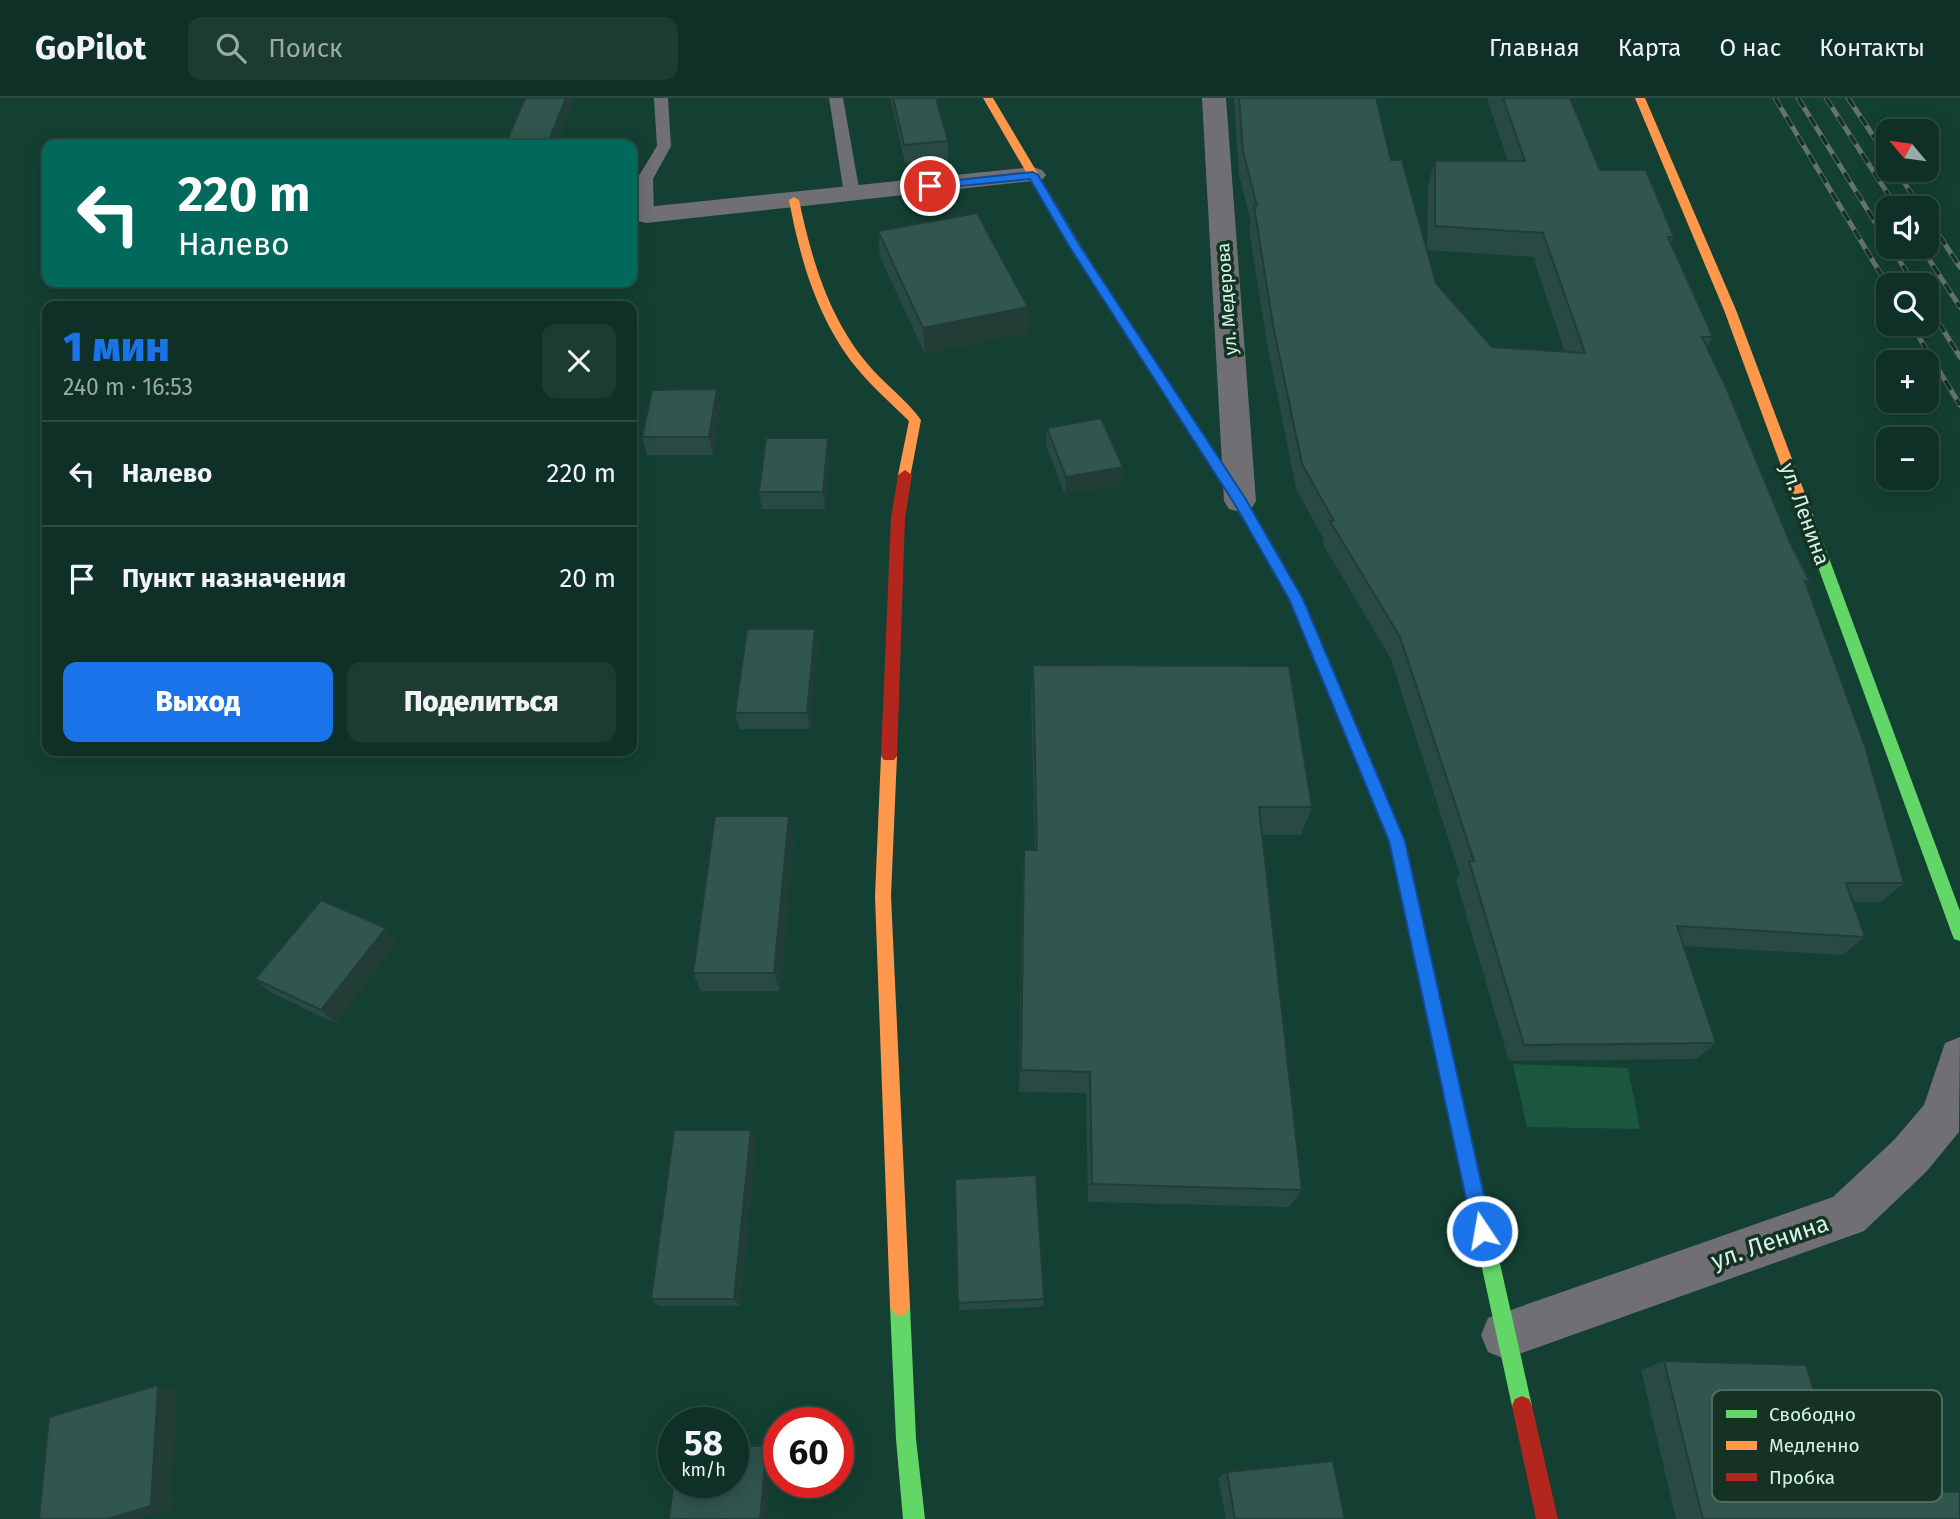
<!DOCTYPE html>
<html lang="ru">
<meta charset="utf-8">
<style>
body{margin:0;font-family:"Fira Sans",sans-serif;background:#1c3c32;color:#f1f3f6;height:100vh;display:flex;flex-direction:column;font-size:26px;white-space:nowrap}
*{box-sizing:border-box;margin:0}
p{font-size:23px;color:#9ba9a7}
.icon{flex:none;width:38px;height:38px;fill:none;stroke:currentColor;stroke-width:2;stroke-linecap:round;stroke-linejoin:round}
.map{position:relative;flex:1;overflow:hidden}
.panel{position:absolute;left:42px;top:203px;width:595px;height:455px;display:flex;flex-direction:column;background:#0e3026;border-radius:14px;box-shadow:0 4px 18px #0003,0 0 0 2px #2e4b43}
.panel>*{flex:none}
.top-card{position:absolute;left:42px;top:42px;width:595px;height:147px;border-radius:14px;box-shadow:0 4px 18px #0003,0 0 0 2px #2e4b43;background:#00695c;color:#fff;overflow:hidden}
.needle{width:46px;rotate:299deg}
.tools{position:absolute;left:1876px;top:21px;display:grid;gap:14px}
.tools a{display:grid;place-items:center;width:63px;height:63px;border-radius:14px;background:#0e3026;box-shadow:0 4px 18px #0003,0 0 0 2px #2e4b43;font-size:35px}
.speed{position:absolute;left:658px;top:1309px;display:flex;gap:14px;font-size:35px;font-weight:700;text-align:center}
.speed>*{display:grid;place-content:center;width:91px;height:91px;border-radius:50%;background:#0e3026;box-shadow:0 4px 18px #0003,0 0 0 2px #2e4b43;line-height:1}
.speed small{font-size:18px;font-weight:400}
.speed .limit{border:10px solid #d22;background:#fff;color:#111}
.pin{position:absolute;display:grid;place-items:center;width:60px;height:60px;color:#fff;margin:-30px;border:4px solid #fff;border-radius:50%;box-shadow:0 2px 7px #0007}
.me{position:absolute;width:77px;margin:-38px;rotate:348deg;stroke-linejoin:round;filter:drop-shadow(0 0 5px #0008)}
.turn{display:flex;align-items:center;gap:24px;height:147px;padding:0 21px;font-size:32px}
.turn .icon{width:91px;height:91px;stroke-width:2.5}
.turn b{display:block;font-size:49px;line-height:60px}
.round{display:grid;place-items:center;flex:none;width:74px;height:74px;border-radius:14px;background:#1c3c32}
.head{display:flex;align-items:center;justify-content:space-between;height:119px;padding:0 21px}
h1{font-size:42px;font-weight:800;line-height:52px;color:#1a73e8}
.cta{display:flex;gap:14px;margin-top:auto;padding:14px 21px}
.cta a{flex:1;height:80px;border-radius:14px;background:#1a73e8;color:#fff;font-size:28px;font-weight:800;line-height:80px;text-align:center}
.cta a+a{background:#1c3c32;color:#f1f3f6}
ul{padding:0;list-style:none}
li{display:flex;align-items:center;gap:21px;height:105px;padding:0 21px;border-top:2px solid #2e4b43}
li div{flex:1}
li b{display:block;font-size:26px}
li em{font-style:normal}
header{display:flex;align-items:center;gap:42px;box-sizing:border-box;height:98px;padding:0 35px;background:#0e3026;border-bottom:2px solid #2e4b43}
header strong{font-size:33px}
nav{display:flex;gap:38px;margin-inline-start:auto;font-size:24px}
.search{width:490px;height:63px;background:#1c3c32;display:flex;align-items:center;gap:18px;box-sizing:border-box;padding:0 24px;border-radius:14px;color:#9ba9a7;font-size:26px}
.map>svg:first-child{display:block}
.built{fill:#1b573f}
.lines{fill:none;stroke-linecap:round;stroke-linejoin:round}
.lane{fill:#706f73;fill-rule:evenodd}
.street{fill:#706f73;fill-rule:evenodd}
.fast{fill:#63d668;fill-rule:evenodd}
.slow{fill:#ff974d;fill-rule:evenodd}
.jam{fill:#b3261e;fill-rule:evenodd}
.rail-casing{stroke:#647370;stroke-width:5}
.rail{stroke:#153225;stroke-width:3.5;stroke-dasharray:11;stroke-linecap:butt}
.wall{fill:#294a42;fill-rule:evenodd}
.shaded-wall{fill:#223c36}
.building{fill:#30564d;stroke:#223c36;stroke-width:2}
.route{fill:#1a73e8;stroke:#114b97;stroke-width:2}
.labels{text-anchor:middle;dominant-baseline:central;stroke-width:7;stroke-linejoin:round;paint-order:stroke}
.far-street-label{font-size:18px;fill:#d3f6e4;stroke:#153225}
.street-label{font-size:21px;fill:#d3f6e4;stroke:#153225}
.near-street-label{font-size:24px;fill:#d3f6e4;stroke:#153225}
.key{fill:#153225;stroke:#4e6d5e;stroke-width:2}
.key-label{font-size:19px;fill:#d3f6e4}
</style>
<header>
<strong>GoPilot</strong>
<div class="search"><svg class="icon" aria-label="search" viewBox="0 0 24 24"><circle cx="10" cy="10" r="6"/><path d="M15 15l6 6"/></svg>Поиск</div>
<nav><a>Главная</a><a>Карта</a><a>О нас</a><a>Контакты</a></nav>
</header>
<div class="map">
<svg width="1960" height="1421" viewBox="0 0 1960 1421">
<rect width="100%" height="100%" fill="#134032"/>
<!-- built -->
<path class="built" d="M1513,966L1628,970L1640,1031L1527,1029Z"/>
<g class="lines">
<!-- lane -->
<g class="lane">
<path d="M654,0H668L671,48L653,81L654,117L646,122L638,117L637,81L657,48Z"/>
<path d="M829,0H843L860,96L857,99L852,101L844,96Z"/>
</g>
<!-- street -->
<g class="street">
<path d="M1202,0H1226L1256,403L1251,411L1240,414L1229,411L1224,403Z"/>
<path d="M1033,69L1042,72L1046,77L1042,82L646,125L637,123L633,117L637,111L646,109Z"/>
<path d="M1960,939L1959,1034L1926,1074L1864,1133L1505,1261L1488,1254L1481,1237L1488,1220L1833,1099L1894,1042L1924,1007L1945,945Z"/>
</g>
<!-- fast -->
<g class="fast">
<path d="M1806,412L1813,417L1960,813V843L1954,841L1952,836L1799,417Z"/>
<path d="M1365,661L1370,663L1373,667L1405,743L1532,1308L1529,1315L1522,1318L1515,1315L1512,1308L1389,743L1357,667L1360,663Z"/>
<path d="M900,1198L907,1201L910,1208L916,1341L925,1421H903L896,1341L890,1208L893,1201Z"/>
</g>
<!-- slow -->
<g class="slow">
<path d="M983,0H993L1081,148L1148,252L1146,255H1138L1136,252L1069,148Z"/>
<path d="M1635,0H1645L1736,212L1813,417L1811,420H1801L1799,417L1724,212Z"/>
<path d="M794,99L799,102C811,159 828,218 866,264C883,285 906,301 921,322L910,380L905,382L898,377L909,323C891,305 871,288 855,268C817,220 800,161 789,102Z"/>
<path d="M889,652L894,654L897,658L891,798L910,1208L907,1215L900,1218L893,1215L890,1208L875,798L881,658L884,654Z"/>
</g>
<!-- jam -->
<g class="jam">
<path d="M1142,248L1146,249L1245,400L1303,501L1373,667L1370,671H1360L1289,501L1235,405L1136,252Z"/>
<path d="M905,372L912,377L905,420L897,658L894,662H884L881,658L891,420L898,377Z"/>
<path d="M1522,1298L1529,1301L1532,1308L1558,1421H1536L1512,1308L1515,1301Z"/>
</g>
<!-- rail casing -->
<g class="rail-casing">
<g id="rail">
<path d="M1775,0L1888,188"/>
<path d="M1798,0L1888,145"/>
<path d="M1826,0L1897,110"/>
<path d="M1848,0L1888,60"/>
<path d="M1896,72L1921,110"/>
<path d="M1927,119L1960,169"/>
<path d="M1891,149L1915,187"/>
<path d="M1921,149L1960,209"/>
<path d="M1927,206L1960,259"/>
<path d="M1911,226L1960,307"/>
</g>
</g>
<!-- rail -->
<use href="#rail" class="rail"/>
</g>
<!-- wall -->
<g class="wall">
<path d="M890,0H936L948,43V61L905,65Z"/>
<path d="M1234,0H1376L1391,62L1427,152L1428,87L1435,63H1508L1487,0H1570L1600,72L1674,139L1671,145L1713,239L1707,249L1790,444L1810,484L1807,488L1904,785L1881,804H1852L1865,839L1842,857L1684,848L1716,945L1696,961L1509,963L1456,782L1460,777L1391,561L1323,446L1324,442L1296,390L1268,251L1249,132L1251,124L1239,77ZM1427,152L1533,159L1565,254L1492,249L1436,185Z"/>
<path d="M878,133L1028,209L1027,235L925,256L880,159Z"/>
<path d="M720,309L713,357H647L642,339Z"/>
<path d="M1047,330L1123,369L1121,387L1065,397L1046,347Z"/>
<path d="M830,357L825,411H762L759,394Z"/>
<path d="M818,547L810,631H740L735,615Z"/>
<path d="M1033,567L1312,709L1301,737H1262L1302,1092L1289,1109L1088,1104L1086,995L1019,994L1022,779L1024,752H1035L1031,597Z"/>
<path d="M794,739L780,893H701L693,875Z"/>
<path d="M397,844L335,925L270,894L255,881Z"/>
<path d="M751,1032L756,1043L740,1208H659L651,1201Z"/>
<path d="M955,1081L1044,1201L1043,1209L959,1212Z"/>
<path d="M1664,1263L1844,1390L1960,1421H1676L1641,1272Z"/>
<path d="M1227,1374L1345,1421H1226L1218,1380Z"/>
</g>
<!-- shaded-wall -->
<g class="shaded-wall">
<path d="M566,0H574L572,8L557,47H547Z"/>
<path d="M1028,209L1027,235L925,256L923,230Z"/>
<path d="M717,291L720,309L713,357L709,339Z"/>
<path d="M828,340L830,357L825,411L823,394Z"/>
<path d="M1123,369L1121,387L1065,397L1066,379Z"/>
<path d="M815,531L818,547L810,631L807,615Z"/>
<path d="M789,718L794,739L780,893L774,875Z"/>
<path d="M386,830L397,844L335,925L321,912Z"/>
<path d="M751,1032L756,1043L740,1208L734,1201Z"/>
<path d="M158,1287L177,1293L172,1411L138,1421H108Z"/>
<path d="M767,1348L772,1352L766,1421H760Z"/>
</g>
<!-- building -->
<g class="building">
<path d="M525,0H566L547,47H505Z"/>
<path d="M893,0H936L948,43L904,47Z"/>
<path d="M1239,0H1376L1391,62H1402L1436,185L1492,249L1585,255L1543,135L1435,128V63H1525L1503,0H1570L1600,72H1646L1674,139H1668L1713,239H1702L1726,289L1790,444L1810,484L1805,483L1865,648L1904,785H1846L1865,839L1677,828L1716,945L1524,947L1469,763H1474L1400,539L1330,423H1334L1302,366L1273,227L1254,108H1257L1243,53Z"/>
<path d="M977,115L1028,209L923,230L878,133Z"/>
<path d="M717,291L709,339H642L652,292Z"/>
<path d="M1101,320L1123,369L1066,379L1047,330Z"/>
<path d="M766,340H828L823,394H759Z"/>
<path d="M747,531H815L807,615H735Z"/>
<path d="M1033,567L1289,568L1312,709H1259L1302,1092L1092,1086L1090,974L1021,972L1024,752H1037Z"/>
<path d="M715,718H789L774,875H693Z"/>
<path d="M321,802L386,830L321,912L255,881Z"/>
<path d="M674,1032H751L734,1201H651Z"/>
<path d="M1036,1077L1044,1201L958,1205L955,1081Z"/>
<path d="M1664,1263L1806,1267L1844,1390L1960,1394V1421H1703Z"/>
<path d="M158,1287L151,1408L108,1421H39L49,1319Z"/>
<path d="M733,1348H767L760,1421H669L674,1381V1384H733Z"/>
<path d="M1333,1363L1345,1421H1235L1227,1374Z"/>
</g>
<!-- route -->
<path class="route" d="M1033,74L1038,77L1080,148L1245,400L1303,501L1405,743L1492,1133L1489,1140L1482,1142L1476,1140L1473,1133L1389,743L1289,501L1234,405L1069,148L1030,81L930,91L924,88L930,85Z"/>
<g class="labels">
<!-- far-street labels -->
<g class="far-street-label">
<text transform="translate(1227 201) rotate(-94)">ул. Медерова</text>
</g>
<!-- street labels -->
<g class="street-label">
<text transform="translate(1805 416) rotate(70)">ул. Ленина</text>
</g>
<!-- near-street labels -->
<g class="near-street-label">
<text transform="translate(1770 1144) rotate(-19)">ул. Ленина</text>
</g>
</g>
<!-- legend -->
<rect x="1712" y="1292" width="230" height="112" rx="10" class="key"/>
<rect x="1726" y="1312" width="31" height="8" fill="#63d668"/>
<rect x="1726" y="1343" width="31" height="9" fill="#ff974d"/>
<rect x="1726" y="1375" width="31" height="8" fill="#b3261e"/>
<g class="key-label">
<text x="1769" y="1323">Свободно</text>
<text x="1769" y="1354">Медленно</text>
<text x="1769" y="1386">Пробка</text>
</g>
</svg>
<div class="tools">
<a><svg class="needle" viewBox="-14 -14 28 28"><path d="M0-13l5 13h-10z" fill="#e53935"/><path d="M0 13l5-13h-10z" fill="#9ba9a7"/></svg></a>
<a><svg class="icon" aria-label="sound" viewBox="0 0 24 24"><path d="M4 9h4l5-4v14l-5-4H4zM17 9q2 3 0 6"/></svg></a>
<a><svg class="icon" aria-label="search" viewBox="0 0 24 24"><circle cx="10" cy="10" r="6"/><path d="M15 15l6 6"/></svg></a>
<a>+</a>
<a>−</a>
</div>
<div class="speed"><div>58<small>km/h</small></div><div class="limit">60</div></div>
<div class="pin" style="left:930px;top:88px;background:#d93025"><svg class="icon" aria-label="arrive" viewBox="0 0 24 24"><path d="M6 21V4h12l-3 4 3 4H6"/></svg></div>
<svg class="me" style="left:1482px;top:1133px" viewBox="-20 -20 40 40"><circle r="17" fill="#1a73e8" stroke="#fff" stroke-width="3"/><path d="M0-11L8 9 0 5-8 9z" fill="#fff"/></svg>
<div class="top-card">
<div class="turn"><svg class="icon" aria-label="left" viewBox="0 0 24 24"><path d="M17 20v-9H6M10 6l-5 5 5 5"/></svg><div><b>220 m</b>Налево</div></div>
</div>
<section class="panel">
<div class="head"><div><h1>1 мин</h1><p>240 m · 16:53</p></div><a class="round"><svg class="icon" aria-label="close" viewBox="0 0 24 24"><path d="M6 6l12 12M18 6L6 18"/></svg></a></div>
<ul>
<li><svg class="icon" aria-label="left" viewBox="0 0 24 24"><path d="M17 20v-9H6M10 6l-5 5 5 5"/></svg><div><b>Налево</b></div><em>220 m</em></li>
<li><svg class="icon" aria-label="arrive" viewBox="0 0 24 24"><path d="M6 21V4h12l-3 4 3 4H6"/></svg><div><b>Пункт назначения</b></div><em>20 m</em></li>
</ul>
<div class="cta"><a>Выход</a><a>Поделиться</a></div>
</section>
</div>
